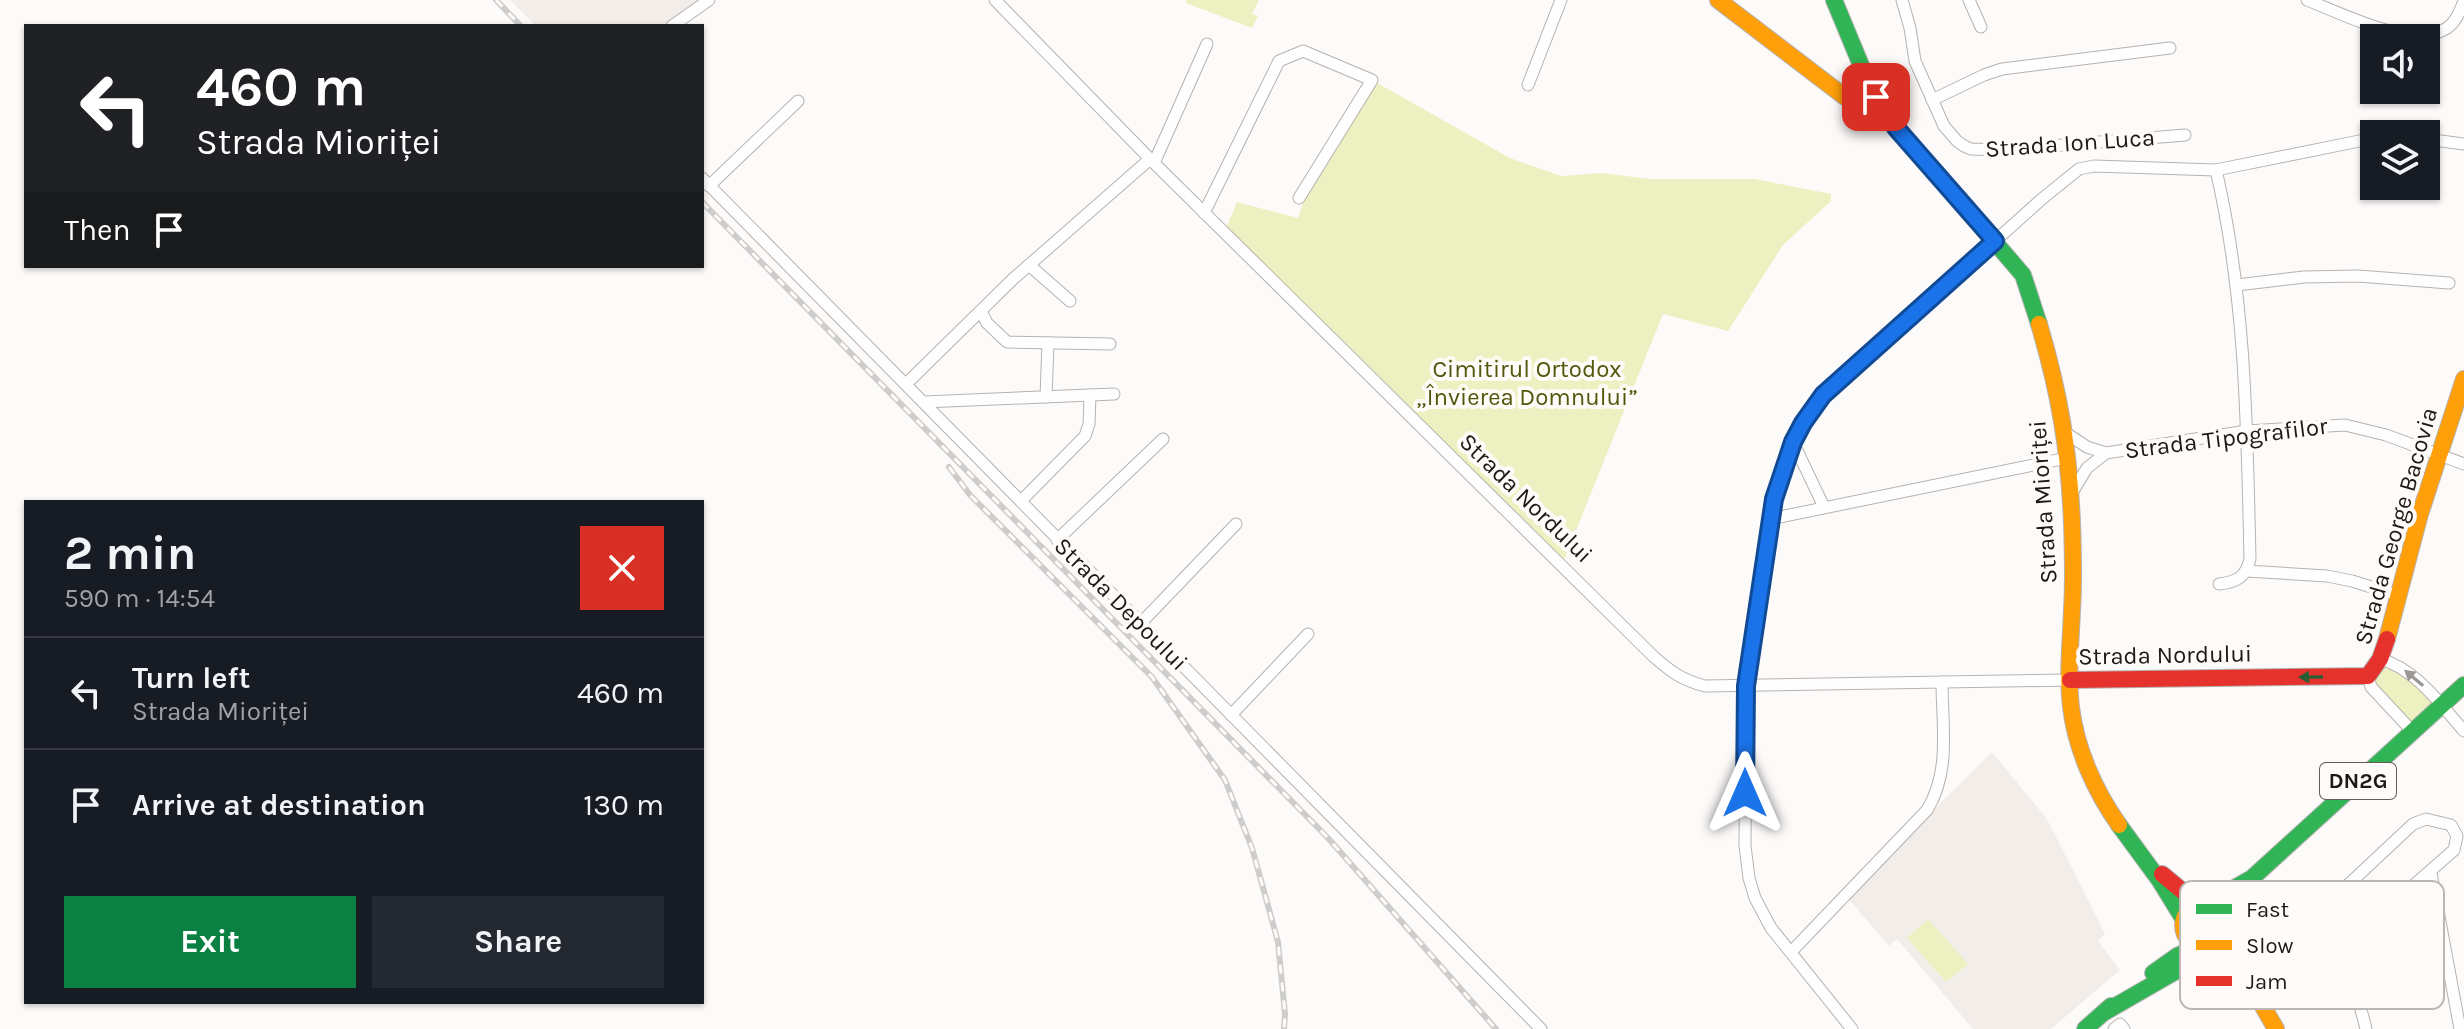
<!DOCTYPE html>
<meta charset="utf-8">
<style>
body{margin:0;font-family:Karla,sans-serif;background:#242831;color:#f1f3f6;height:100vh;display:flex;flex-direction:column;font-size:30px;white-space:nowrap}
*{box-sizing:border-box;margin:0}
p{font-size:26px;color:#9ea1a6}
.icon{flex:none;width:44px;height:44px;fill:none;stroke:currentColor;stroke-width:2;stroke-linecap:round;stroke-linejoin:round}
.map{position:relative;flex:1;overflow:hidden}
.drawer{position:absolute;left:24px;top:500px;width:680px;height:504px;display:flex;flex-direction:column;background:#171b24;border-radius:0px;box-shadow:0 2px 6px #0004}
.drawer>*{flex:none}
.guide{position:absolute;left:24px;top:24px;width:680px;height:244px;border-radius:0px;box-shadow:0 2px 6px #0004;background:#202124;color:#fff;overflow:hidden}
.controls{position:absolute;left:2360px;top:24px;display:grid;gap:16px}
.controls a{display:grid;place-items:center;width:80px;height:80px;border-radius:0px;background:#171b24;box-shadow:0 2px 6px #0004;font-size:40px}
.pin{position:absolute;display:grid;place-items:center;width:68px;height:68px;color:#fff;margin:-34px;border-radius:16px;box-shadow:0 4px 12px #0006}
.me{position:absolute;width:88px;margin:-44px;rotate:0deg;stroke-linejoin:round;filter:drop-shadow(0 0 6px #0008)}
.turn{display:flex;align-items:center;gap:28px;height:168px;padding:0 40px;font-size:36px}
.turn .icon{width:104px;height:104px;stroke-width:2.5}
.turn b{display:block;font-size:56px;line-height:68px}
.then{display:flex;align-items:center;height:76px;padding:0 40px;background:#0003;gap:16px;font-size:30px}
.round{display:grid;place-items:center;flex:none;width:84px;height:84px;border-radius:0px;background:#242831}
.headline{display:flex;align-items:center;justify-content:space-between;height:136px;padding:0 40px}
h1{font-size:48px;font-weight:700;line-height:60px}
.cta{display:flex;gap:16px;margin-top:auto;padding:16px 40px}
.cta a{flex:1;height:92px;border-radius:0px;background:#0b8043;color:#fff;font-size:32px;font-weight:700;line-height:92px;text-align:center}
.cta a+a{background:#242831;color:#f1f3f6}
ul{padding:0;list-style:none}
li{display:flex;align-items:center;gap:24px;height:112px;padding:0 40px;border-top:2px solid #363941}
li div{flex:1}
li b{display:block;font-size:30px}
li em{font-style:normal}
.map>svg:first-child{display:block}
.built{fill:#f3ede9}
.green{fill:#edf0c1}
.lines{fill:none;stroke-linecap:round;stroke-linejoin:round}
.street-casing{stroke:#b6b2af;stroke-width:13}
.fast-casing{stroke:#b6b2af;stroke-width:18}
.slow-casing{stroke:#b6b2af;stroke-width:18}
.jam-casing{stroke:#b6b2af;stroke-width:18}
.street{stroke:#fffefe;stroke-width:11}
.fast{stroke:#30b455;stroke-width:16}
.slow{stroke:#ff9f0a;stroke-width:16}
.jam{stroke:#e5322d;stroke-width:16}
.rail-casing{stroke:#cecdcc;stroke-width:6}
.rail{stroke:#fefbf9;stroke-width:3;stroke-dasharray:9;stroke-linecap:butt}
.oneway{fill:#275f32}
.oneway2{fill:#9a9795}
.route-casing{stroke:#114b97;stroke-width:20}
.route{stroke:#1a73e8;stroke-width:14}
.labels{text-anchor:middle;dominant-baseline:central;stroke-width:8;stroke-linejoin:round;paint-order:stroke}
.shield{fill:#fefbf9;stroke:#625d59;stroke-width:2}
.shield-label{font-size:22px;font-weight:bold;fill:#1f1915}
.street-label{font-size:24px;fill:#1f1915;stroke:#fefbf9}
.park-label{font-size:24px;fill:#53560c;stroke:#fefbf9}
.key{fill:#fefbf9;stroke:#bbb7b5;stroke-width:2}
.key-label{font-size:22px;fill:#1f1915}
</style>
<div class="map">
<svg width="2464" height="1029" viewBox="0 0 2464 1029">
<rect width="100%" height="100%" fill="#fdfbfa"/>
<!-- built -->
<g class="built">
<path d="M510,0H700L664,26H536Z"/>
<path d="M1992,752L2047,819L2105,934L2098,941L2120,970L2051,1029H1973L1897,939L1889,946L1846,896Z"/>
</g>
<!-- green -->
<g class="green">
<path d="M1186,0H1259L1252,14L1258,16L1252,28L1186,3Z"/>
<path d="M1372,80L1510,158L1561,176L1602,173L1650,179H1755L1831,194V201L1783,245L1728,331L1663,314L1563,563L1226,228L1237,202L1298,218L1304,199Z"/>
<path d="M2380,659L2394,663L2442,705L2413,732L2371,687Z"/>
<path d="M1928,919L1968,964L1946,982L1907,938Z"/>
</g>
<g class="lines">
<!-- street casing -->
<g class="street-casing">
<g id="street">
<path d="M995,0L1154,163L1653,656C1671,672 1682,680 1705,686L2070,680"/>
<path d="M1902,0L1910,28L1915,61L1944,126L1957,141L1964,146L1971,149L2003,150L2185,135"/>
<path d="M1969,0L1981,27"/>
<path d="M2307,0C2341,13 2413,51 2447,28C2456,22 2460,11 2464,1"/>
<path d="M672,26L709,0"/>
<path d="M1528,85L1561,0"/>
<path d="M1932,100L1984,75L2002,69L2170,48"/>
<path d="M2426,139L2464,144"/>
<path d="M1154,163L1207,44"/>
<path d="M2216,170C2246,298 2247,429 2250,559C2246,577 2237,582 2219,584"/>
<path d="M702,178L1541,1029"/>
<path d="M709,186L798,101"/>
<path d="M1204,213L1279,61L1303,51L1372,80L1299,198"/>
<path d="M1029,265L1070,301"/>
<path d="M2237,285L2304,277L2358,276L2449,283"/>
<path d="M981,311L987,323L1007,342L1110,344"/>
<path d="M906,384L1013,279L1150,159"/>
<path d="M1046,397L1048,343"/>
<path d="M924,402L1114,394"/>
<path d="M2066,433L2087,447L2106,453L2247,431L2345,425L2386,435L2464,464"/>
<path d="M1793,442L1824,507"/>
<path d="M2073,491L2087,468L2106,453"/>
<path d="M1021,501L1085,436L1089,424L1090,395"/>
<path d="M1770,519L2067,458"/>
<path d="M1057,540L1163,439"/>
<path d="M2247,571L2327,576L2352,581L2397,595"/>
<path d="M1140,624L1236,524"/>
<path d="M2380,659C2415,668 2441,705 2464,731"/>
<path d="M2368,676L2371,687L2413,732"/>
<path d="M1231,715L1308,634"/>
<path d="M2431,873L2460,1029"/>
<path d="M2357,935L2337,913L2332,904L2335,897L2413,824L2426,819L2451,825L2457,836L2454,850L2357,935C2344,964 2359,998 2366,1029"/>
<path d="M1791,952L1927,810C1951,771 1942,726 1942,682"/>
<path d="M1852,1029L1771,928L1755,898L1749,878L1745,846L1746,686L1774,499L1793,442L1803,423L1823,395L2043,198L2079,169L2094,166L2216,170L2374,138"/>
<path d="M2114,1029L2120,1024L2124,1029"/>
</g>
</g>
<!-- fast casing -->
<g class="fast-casing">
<g id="fast">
<path d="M1834,0L1868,82L1890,120L2023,275L2039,324"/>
<path d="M2119,825L2160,881L2184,920"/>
<path d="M2208,903L2252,878L2464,685"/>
<path d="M2206,947L2243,977"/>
<path d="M2153,973L2177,956L2199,946"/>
<path d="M2105,1012L2178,970C2211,966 2235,983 2261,1001"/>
<path d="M2085,1029L2111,1006"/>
</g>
</g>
<!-- slow casing -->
<g class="slow-casing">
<g id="slow">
<path d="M1718,0L1845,97L1864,109L1890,120"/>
<path d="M2039,324C2060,395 2069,450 2072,523C2073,552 2074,580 2072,609C2071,641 2067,674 2071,707C2076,749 2095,791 2119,825"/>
<path d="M2387,639L2420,514L2464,379"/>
<circle cx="2205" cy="925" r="22"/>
<path d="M2226,932L2250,984L2276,1029"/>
</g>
</g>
<!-- jam casing -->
<g class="jam-casing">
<g id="jam">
<path d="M2070,680L2368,676L2380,659L2387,639"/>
<path d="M2162,874L2186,894L2202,903"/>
</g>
</g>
<!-- street -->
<use href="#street" class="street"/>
<!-- fast -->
<use href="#fast" class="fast"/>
<!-- slow -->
<use href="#slow" class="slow"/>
<!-- jam -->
<use href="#jam" class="jam"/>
<!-- rail casing -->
<g class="rail-casing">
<g id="rail">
<path d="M496,0L521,26"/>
<path d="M702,202L1328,838L1496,1029"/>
<path d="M949,467L970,495L1152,677L1225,780L1252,848L1278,942L1285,1014L1284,1029"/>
</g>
</g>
<!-- rail -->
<use href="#rail" class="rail"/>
</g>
<!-- one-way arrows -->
<defs><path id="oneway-solid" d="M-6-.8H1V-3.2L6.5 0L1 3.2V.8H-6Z" transform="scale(2)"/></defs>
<use class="oneway" href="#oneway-solid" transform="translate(2311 677) rotate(179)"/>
<use class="oneway2" href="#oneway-solid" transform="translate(2414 678) rotate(-140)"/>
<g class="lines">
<!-- route casing -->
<g class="route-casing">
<path id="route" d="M1745,793L1746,686L1774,499L1793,442L1803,423L1823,395L1995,241L1897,129L1876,97"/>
</g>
<!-- route -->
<use href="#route" class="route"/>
</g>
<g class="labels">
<!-- shield labels -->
<rect class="shield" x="2320" y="763" width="76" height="36" rx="6"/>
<g class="shield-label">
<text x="2358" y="781">DN2G</text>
</g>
<!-- street labels -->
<g class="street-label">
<text transform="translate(2070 143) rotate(-4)">Strada Ion Luca</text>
<text transform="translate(2226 438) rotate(-7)">Strada Tipografilor</text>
<text transform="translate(1526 498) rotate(44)">Strada Nordului</text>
<text transform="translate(2043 502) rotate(-94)">Strada Mioriței</text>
<text transform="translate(2396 526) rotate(-74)">Strada George Bacovia</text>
<text transform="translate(1121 604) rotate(45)">Strada Depoului</text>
<text transform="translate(2165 655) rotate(-1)">Strada Nordului</text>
</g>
<!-- park labels -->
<g class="park-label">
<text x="1527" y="369">Cimitirul Ortodox<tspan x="1527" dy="28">„Învierea Domnului”</tspan></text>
</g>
</g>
<!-- legend -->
<rect x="2180" y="881" width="264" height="128" rx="12" class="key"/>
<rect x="2196" y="904" width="36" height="10" fill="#30b455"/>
<rect x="2196" y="940" width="36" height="10" fill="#ff9f0a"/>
<rect x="2196" y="976" width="36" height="10" fill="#e5322d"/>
<g class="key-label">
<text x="2246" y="917">Fast</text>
<text x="2246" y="953">Slow</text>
<text x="2246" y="989">Jam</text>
</g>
</svg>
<div class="controls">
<a><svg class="icon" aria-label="sound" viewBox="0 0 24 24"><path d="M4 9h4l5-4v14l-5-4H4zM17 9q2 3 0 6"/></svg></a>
<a><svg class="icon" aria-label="layers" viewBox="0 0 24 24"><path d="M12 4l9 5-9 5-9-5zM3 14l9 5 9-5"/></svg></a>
</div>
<div class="pin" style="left:1876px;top:97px;background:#d93025"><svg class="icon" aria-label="arrive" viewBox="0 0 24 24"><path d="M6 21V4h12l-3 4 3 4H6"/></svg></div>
<svg class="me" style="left:1745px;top:793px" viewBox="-20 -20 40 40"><path d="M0-17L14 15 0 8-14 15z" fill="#1a73e8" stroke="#fff" stroke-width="4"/></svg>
<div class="guide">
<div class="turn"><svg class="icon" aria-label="left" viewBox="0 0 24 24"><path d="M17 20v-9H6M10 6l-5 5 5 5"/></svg><div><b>460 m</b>Strada Mioriței</div></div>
<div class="then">Then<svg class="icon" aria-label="arrive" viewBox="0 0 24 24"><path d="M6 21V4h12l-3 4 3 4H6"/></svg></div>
</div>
<section class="drawer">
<div class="headline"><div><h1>2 min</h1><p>590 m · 14:54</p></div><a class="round" style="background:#d93025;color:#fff"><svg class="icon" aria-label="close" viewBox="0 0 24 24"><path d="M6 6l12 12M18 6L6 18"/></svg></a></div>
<ul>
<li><svg class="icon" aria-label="left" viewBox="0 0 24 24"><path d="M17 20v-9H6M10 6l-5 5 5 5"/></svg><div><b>Turn left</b><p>Strada Mioriței</p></div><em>460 m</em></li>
<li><svg class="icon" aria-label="arrive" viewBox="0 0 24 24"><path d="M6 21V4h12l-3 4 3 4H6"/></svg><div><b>Arrive at destination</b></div><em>130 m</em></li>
</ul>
<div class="cta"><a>Exit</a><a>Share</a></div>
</section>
</div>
